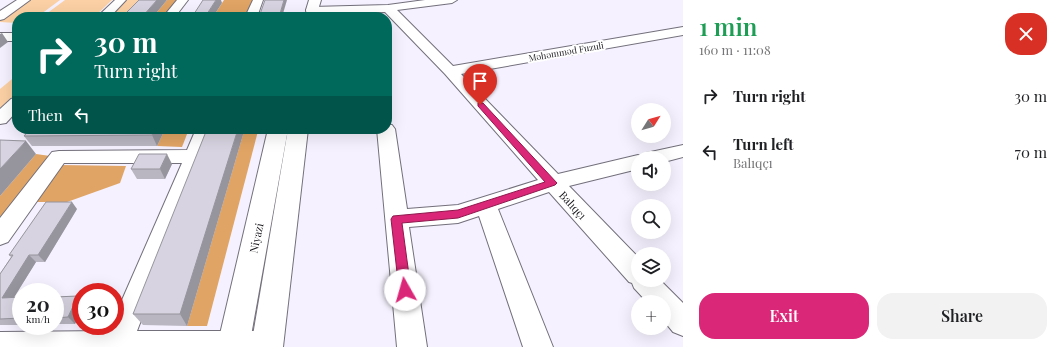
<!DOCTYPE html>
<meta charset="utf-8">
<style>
body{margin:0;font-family:"Playfair Display",serif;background:#f2f2f2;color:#202124;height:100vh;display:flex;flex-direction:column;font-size:15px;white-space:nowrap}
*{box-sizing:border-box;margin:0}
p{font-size:13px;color:#757577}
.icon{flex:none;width:22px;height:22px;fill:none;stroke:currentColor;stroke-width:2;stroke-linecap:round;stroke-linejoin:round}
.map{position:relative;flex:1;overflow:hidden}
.drawer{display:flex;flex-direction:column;background:#fff;width:380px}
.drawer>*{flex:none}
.guide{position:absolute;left:12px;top:12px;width:380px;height:122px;border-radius:16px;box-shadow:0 4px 16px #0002;background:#00695c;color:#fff;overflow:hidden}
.needle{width:26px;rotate:53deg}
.controls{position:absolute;left:631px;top:103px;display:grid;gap:8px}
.controls a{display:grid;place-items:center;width:40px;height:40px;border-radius:50%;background:#fff;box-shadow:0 4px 16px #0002;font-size:20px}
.speed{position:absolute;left:12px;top:283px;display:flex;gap:8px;font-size:20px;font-weight:700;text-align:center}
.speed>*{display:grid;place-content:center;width:52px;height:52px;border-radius:50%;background:#fff;box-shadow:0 4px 16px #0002;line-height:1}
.speed small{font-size:10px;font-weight:400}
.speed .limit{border:6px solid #d22;background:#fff;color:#111}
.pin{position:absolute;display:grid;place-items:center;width:34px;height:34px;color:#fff;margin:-41px -17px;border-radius:50% 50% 50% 0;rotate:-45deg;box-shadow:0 0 4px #0007}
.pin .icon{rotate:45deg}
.me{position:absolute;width:44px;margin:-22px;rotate:353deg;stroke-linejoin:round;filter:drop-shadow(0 0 3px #0008)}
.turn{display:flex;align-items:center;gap:14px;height:84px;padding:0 16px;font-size:18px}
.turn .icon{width:52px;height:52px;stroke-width:2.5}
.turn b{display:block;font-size:28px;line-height:34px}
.then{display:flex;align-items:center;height:38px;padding:0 16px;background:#0003;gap:8px;font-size:15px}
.round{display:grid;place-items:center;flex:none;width:42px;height:42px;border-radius:16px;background:#f2f2f2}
.headline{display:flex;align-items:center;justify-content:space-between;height:68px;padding:0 16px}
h1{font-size:24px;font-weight:600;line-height:30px;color:#1e9e55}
.action{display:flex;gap:8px;margin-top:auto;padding:8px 16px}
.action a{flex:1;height:46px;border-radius:16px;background:#db2777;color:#fff;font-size:16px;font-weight:600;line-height:46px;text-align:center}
.action a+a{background:#f2f2f2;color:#202124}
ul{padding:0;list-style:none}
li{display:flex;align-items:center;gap:12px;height:56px;padding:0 16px}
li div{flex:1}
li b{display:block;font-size:15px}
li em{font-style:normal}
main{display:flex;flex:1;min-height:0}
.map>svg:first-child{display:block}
.green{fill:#fbd0a4}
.forest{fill:#e0a464}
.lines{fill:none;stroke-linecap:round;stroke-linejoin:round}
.minor-casing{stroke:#736f7b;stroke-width:2}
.major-casing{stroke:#736f7b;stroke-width:2}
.minor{fill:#fff;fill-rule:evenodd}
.major{fill:#fff;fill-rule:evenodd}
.wall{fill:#b9b5c1}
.shaded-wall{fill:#96949d}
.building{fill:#d7d3e0;stroke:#96949d}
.route{fill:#db2777;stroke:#8e194d}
.labels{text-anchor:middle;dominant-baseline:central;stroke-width:4;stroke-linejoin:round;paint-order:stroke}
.far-street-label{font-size:9px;fill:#1b191e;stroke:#fff}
.street-label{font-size:11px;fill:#1b191e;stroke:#fff}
</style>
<main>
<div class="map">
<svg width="683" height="347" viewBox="0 0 683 347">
<rect width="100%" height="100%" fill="#f5f1fe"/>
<!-- green -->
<g class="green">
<path d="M29,0H60L37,17H17V23L0,22V18Z"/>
<path d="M65,0H112L94,17H42Z"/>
<path d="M127,0H150L134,17H108Z"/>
<path d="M17,75V92L0,109V89Z"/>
</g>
<!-- forest -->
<g class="forest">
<path d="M167,0H179L167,15L153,17Z"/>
<path d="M224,0H258L247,17H213Z"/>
<path d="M165,129H189L182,147L157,146Z"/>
<path d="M244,131H258L207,326H187Z"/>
<path d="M36,154L50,156L0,220V196Z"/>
<path d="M60,165L126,166L120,183L67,202H34Z"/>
</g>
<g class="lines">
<!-- minor casing -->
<g class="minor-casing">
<g id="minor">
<path d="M17,0H30L4,19L0,20V11Z"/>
<path d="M115,0H126L110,17H97Z"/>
<path d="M177,0H188L175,17H163Z"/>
<path d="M253,0H263L257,17H245Z"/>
<path d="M425,0H457L452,3L397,10L453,66L683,27V35L461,74L558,174L638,155L644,157L646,153L683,145V157L664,162V158H638V169L569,186L638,257V280H660L683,303V336L673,332L664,321V302H647L634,288L632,283L629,282L549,192L498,209L553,347H523L479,216L458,223L409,227L427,347H397L377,129H387V124L392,125L395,129L407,209L458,205L538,180L445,74L385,12L312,13L308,12L306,10L308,8L312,7L388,5Z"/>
<rect x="0" y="33" width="17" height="8"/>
<path d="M17,97V111L6,123L0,124V109L11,99Z"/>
<path d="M196,129H214L137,331H268L278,335L282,345V347H0V332L109,331L111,326H115V316L182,163H64L8,242L0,245V218L52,152L59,151L187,150Z"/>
</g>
</g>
<!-- major casing -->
<g class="major-casing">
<g id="major">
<path d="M309,0H321L318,10L321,17H307L306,10Z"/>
<path d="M268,129H288L249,347H217Z"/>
<path d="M288,129H308L283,347H251Z"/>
</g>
</g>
<!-- minor -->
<use href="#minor" class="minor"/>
<!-- major -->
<use href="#major" class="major"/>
</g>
<!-- wall -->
<g class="wall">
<path d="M165,129L157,146H32L24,136Z"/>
<path d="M244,131L187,326L143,325L133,314Z"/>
<path d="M172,164L165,179H137L131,169Z"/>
<path d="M77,209L45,262H36L14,297H21V325H0V274L11,257L9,255Z"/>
<path d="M78,296L81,299V311L75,324H55V297Z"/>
</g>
<!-- shaded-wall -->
<g class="shaded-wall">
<path d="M157,0H167L153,17H142Z"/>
<path d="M216,0H221L222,3L213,17H205Z"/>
<path d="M284,0H287L282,17H279Z"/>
<path d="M2,33L8,42L0,48V34Z"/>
<path d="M156,129H165L157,146L152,135Z"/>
<path d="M238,129H244V131L187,326L180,314Z"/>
<path d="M26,141L36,154L0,196V169Z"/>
<path d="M167,154L172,164L165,179L160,169Z"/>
<path d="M72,202L77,209L45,262L38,255Z"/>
<path d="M29,255L36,262L10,304L2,298Z"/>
<path d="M78,296L81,299V311L75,324L68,317Z"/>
</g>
<!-- building -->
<g class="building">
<path d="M139,0H157L142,17H122Z"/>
<path d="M203,0H216L205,17H192Z"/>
<path d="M265,0H284L279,17H259Z"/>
<path d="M30,129H156L152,135L24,136Z"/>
<path d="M207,129H238L180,314H133Z"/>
<path d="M0,140L26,141L0,169Z"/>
<path d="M139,154H167L160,169H131Z"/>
<path d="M46,202H72L38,255H29L2,298L21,297V318L0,319V274L13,255H9Z"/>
<path d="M78,296L68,317L55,318V297Z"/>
</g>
<!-- route -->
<path class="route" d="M478,103H483L557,183L555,185L458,218L402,223L411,290L409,294L405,296L401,294L399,290L391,219L393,216L458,210L545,182L478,106Z"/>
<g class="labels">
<!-- far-street labels -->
<g class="far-street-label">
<text transform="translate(566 51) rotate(-10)">Məhəmməd Fuzuli</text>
</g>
<!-- street labels -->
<g class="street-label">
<text transform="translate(573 205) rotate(47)">Balıqçı</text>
<text transform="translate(256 238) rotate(-78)">Niyazi</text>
</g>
</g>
</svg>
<div class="controls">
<a><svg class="needle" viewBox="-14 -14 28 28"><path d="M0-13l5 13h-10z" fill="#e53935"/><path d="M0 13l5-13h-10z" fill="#757577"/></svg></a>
<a><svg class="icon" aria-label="sound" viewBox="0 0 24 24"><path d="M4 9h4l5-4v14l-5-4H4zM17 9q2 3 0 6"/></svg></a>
<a><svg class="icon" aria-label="search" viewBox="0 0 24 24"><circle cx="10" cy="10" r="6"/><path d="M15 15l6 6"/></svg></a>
<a><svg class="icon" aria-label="layers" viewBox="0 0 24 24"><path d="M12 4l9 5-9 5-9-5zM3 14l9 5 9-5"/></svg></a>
<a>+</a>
</div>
<div class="speed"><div>20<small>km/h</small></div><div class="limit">30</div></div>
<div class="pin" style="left:480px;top:105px;background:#d93025"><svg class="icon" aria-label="arrive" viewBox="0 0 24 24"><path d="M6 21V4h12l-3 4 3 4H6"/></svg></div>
<svg class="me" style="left:405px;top:290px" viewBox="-20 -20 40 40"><circle r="19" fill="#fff"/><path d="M0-13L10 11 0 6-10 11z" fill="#db2777"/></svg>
<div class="guide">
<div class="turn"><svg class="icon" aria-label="right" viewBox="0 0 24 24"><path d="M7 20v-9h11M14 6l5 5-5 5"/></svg><div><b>30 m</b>Turn right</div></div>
<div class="then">Then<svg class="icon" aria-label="left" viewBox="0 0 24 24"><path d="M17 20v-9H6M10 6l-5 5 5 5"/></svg></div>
</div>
</div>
<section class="drawer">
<div class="headline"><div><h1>1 min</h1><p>160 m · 11:08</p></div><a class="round" style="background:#d93025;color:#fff"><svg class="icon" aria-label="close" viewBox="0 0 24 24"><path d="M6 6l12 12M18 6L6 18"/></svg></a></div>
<ul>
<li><svg class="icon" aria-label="right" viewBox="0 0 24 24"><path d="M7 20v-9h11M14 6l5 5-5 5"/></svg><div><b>Turn right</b></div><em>30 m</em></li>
<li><svg class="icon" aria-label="left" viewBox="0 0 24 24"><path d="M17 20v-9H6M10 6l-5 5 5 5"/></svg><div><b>Turn left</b><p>Balıqçı</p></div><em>70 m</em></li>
</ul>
<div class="action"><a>Exit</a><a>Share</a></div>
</section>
</main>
